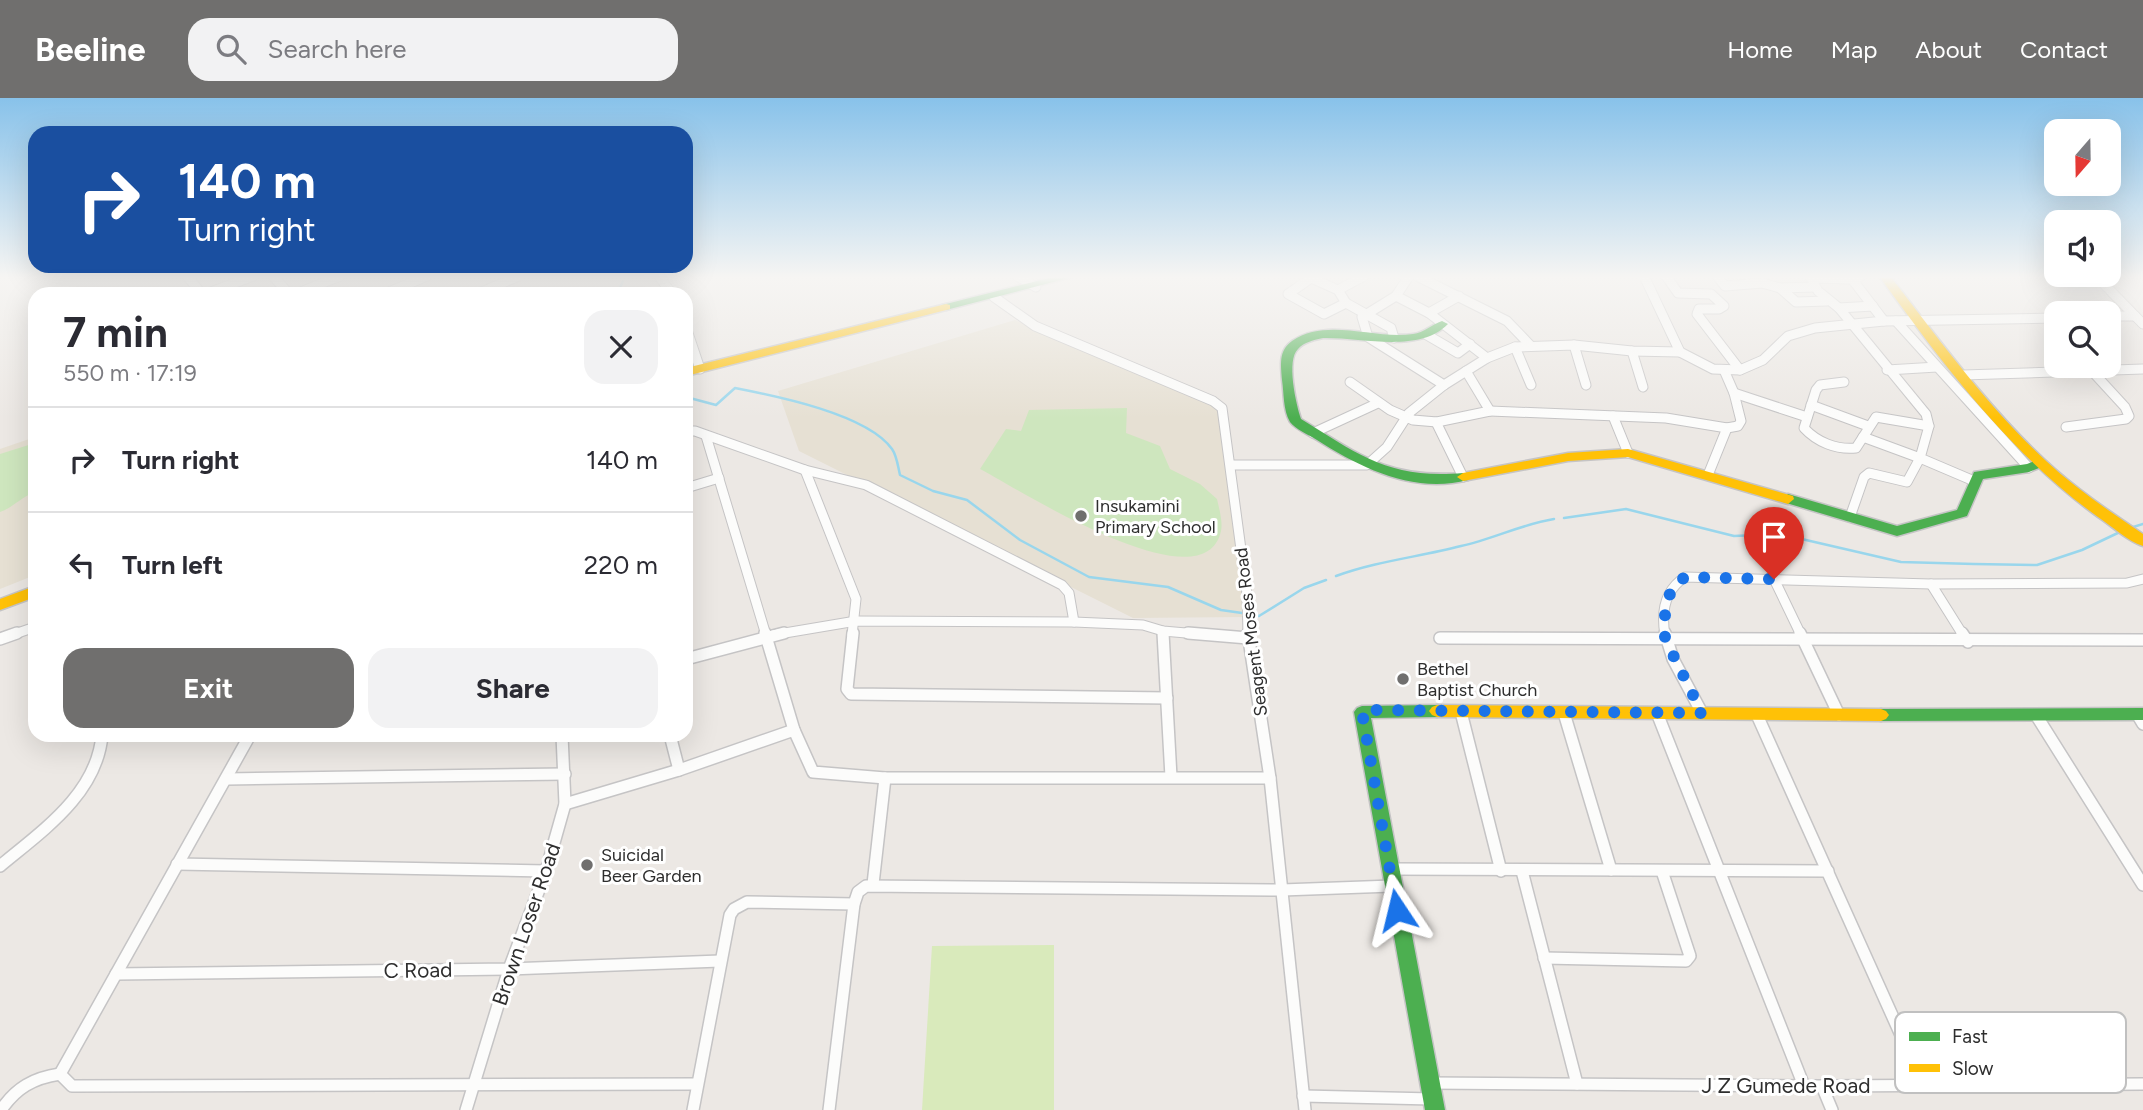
<!DOCTYPE html>
<meta charset="utf-8">
<style>
body{margin:0;font-family:Figtree,sans-serif;background:#f2f2f3;color:#2b2b33;height:100vh;display:flex;flex-direction:column;font-size:26px;white-space:nowrap}
*{box-sizing:border-box;margin:0}
p{font-size:23px;color:#7c7c81}
.icon{flex:none;width:38px;height:38px;fill:none;stroke:currentColor;stroke-width:2;stroke-linecap:round;stroke-linejoin:round}
.map{position:relative;flex:1;overflow:hidden}
.panel{position:absolute;left:28px;top:189px;width:665px;height:455px;display:flex;flex-direction:column;background:#fff;border-radius:21px;box-shadow:0 7px 28px #0002}
.panel>*{flex:none}
.top-card{position:absolute;left:28px;top:28px;width:665px;height:147px;border-radius:21px;box-shadow:0 7px 28px #0002;background:#1a4fa0;color:#fff;overflow:hidden}
.needle{width:46px;rotate:200deg}
.tools{position:absolute;left:2044px;top:21px;display:grid;gap:14px}
.tools a{display:grid;place-items:center;width:77px;height:77px;border-radius:14px;background:#fff;box-shadow:0 7px 28px #0002;font-size:35px}
.pin{position:absolute;display:grid;place-items:center;width:60px;height:60px;color:#fff;margin:-72px -30px;border-radius:50% 50% 50% 0;rotate:-45deg;box-shadow:0 0 7px #0007}
.pin .icon{rotate:45deg}
.me{position:absolute;width:77px;margin:-38px;rotate:350deg;stroke-linejoin:round;filter:drop-shadow(0 0 5px #0008)}
.turn{display:flex;align-items:center;gap:24px;height:147px;padding:0 35px;font-size:32px}
.turn .icon{width:91px;height:91px;stroke-width:2.5}
.turn b{display:block;font-size:49px;line-height:60px}
.round{display:grid;place-items:center;flex:none;width:74px;height:74px;border-radius:21px;background:#f2f2f3}
.head{display:flex;align-items:center;justify-content:space-between;height:119px;padding:0 35px}
h1{font-size:42px;font-weight:700;line-height:52px}
.primary-button{display:flex;gap:14px;margin-top:auto;padding:14px 35px}
.primary-button a{flex:1;height:80px;border-radius:21px;background:#706f6e;color:#fff;font-size:28px;font-weight:700;line-height:80px;text-align:center}
.primary-button a+a{background:#f2f2f3;color:#2b2b33}
ul{padding:0;list-style:none}
li{display:flex;align-items:center;gap:21px;height:105px;padding:0 35px;border-top:2px solid #e1e1e2}
li div{flex:1}
li b{display:block;font-size:26px}
li em{font-style:normal}
header{display:flex;align-items:center;gap:42px;box-sizing:border-box;height:98px;padding:0 35px;background:#706f6e;color:#fff}
header strong{font-size:33px}
nav{display:flex;gap:38px;margin-inline-start:auto;font-size:24px}
.search{width:490px;height:63px;background:#f2f2f3;display:flex;align-items:center;gap:18px;box-sizing:border-box;padding:0 24px;border-radius:21px;color:#7c7c81;font-size:26px}
.map>svg:first-child{display:block}
.education{fill:#e6e0d3}
.green{fill:#cee6be}
.pitch{fill:#d9eabb}
.lines{fill:none;stroke-linecap:round;stroke-linejoin:round}
.stream{stroke:#99d6ec;stroke-width:2.5}
.street-far1-casing{stroke:#c5c4c5;stroke-width:11}
.street-casing{stroke:#c5c4c5;stroke-width:14}
.fast-casing{stroke:#c5c4c5;stroke-width:3}
.slow-casing{stroke:#c5c4c5;stroke-width:3}
.street-far1{stroke:#fcfcfb;stroke-width:9}
.street{stroke:#fcfcfb;stroke-width:11}
.fast{fill:#4caf50;fill-rule:evenodd}
.slow{fill:#ffc107;fill-rule:evenodd}
.route{stroke:#1a73e8;stroke-width:12;stroke-dasharray:0 21.6}
.poi-dot{fill:#706f6e;stroke:#fff;stroke-width:2.5}
.labels{text-anchor:middle;dominant-baseline:central;stroke-width:6;stroke-linejoin:round;paint-order:stroke}
.poi-label{font-size:18px;fill:#2e2e2e;stroke:#fff;text-anchor:start}
.street-label{font-size:18px;fill:#2e2e2e;stroke:#fff}
.near-street-label{font-size:21px;fill:#2e2e2e;stroke:#fff}
.key{fill:#fff;stroke:#c0c0c0;stroke-width:2}
.key-label{font-size:19px;fill:#2e2e2e}
</style>
<header>
<strong>Beeline</strong>
<div class="search"><svg class="icon" aria-label="search" viewBox="0 0 24 24"><circle cx="10" cy="10" r="6"/><path d="M15 15l6 6"/></svg>Search here</div>
<nav><a>Home</a><a>Map</a><a>About</a><a>Contact</a></nav>
</header>
<div class="map">
<svg width="2143" height="1012" viewBox="0 0 2143 1012">
<rect width="100%" height="100%" fill="#ece8e4"/>
<!-- education -->
<g class="education">
<path d="M1015,222L1215,305L1220,310L1245,519L1133,520L799,353L778,293Z"/>
<path d="M35,339V477L0,491V351Z"/>
</g>
<!-- green -->
<g class="green">
<path d="M1127,310L1126,335L1160,348L1170,371L1200,386L1217,401C1219,410 1223,424 1221,433C1204,511 1015,389 980,371L1006,331L1021,333L1029,312Z"/>
<path d="M35,345V394C21,399 14,409 0,414V356Z"/>
</g>
<!-- pitch -->
<path class="pitch" d="M1054,847V1012H922L932,848Z"/>
<g class="lines">
<!-- stream -->
<g class="stream">
<path d="M617,196L623,183"/>
<path d="M686,299L716,307L735,290C776,298 867,316 892,351C897,358 898,369 900,377L933,393L967,402L1020,442L1089,479L1168,489L1221,512L1242,515"/>
<path d="M1564,420L1626,411L1734,438L1780,436L1901,464L1974,466L2037,467L2082,452L2122,433"/>
<path d="M2130,430L2143,426"/>
<path d="M1336,478C1377,463 1419,459 1461,448C1493,441 1522,426 1554,421"/>
<path d="M1254,517L1259,518L1304,490L1326,482"/>
</g>
<!-- street-far1 casing -->
<g class="street-far1-casing">
<g id="street-far1">
<path d="M187,178L201,195L198,196"/>
<path d="M273,178L289,196"/>
<path d="M659,178L672,196"/>
<path d="M1017,178L1036,189"/>
<path d="M1409,178L1396,198L1429,215L1487,260"/>
<path d="M1417,178L1507,223L1530,247"/>
<path d="M1644,178L1680,254"/>
<path d="M1666,178L1678,195L1711,196L1724,208L1719,211H1699L1697,216L1740,272"/>
<path d="M1717,178L1725,188L1762,185L1780,190L1815,189"/>
<path d="M1810,178L1818,193L1839,210L1926,316L1929,328L1920,360L1974,383"/>
<path d="M2096,178L2143,226"/>
<path d="M1311,180L1338,192L1346,205L1324,216L1288,196Z"/>
<path d="M1811,180L1852,181L1861,178"/>
<path d="M1852,181L1884,223"/>
<path d="M1780,190L1796,204L1827,203"/>
<path d="M1338,192L1364,178"/>
<path d="M206,196L253,178"/>
<path d="M296,196L340,178"/>
<path d="M384,196L427,178"/>
<path d="M477,196L519,178"/>
<path d="M1396,198L1362,219L1368,239L1444,287"/>
<path d="M994,199L1035,228L1213,303L1222,310L1247,496L1248,537"/>
<path d="M1346,205L1391,230L1394,240"/>
<path d="M1839,210L1873,208"/>
<path d="M1429,215L1459,198"/>
<path d="M2109,218H2135"/>
<path d="M1896,223L2029,370"/>
<path d="M686,229L700,271"/>
<path d="M1427,237L1458,255L1470,246"/>
<path d="M1574,247L1586,287"/>
<path d="M1515,249L1531,287"/>
<path d="M1632,253L1643,289"/>
<path d="M1887,272L1937,269"/>
<path d="M1963,277L2143,271"/>
<path d="M1350,284L1390,312L1413,322L1437,324L1490,313L1466,273"/>
<path d="M1844,284L1820,287L1816,292L1804,330C1817,344 1836,352 1856,350L1876,319L1929,328"/>
<path d="M1734,295L1807,319"/>
<path d="M1811,307L1868,328"/>
<path d="M1490,313L1666,320L1727,330L1738,328L1741,323L1734,295L1724,272"/>
<path d="M1613,318L1628,355"/>
<path d="M1436,324L1463,379"/>
<path d="M2066,329L2126,321L2129,318L2125,309L2091,272"/>
<path d="M686,333H695L805,372L866,387L1062,487L1069,495L1074,524"/>
<path d="M1313,335L1378,305"/>
<path d="M706,338L766,537"/>
<path d="M1232,367H1367L1387,349L1409,315L1444,287L1487,260L1515,249L1574,247L1632,253L1680,254L1713,271L1740,272L1763,262L1788,238L1815,230L1884,223L2056,220"/>
<path d="M805,372L856,501L852,537"/>
<path d="M1708,377L1727,330"/>
<path d="M686,390L719,380"/>
<path d="M1850,419L1864,379L1869,375L1907,384L1920,360L1863,339"/>
<path d="M1774,481L1801,537"/>
<path d="M1931,486L1963,537"/>
<path d="M1163,533V537"/>
<path d="M12,537L35,529"/>
<path d="M773,537L856,523L1074,524L1143,527L1163,533L1209,537"/>
<path d="M1665,537C1661,514 1665,492 1685,479L1931,486L2127,485L2143,481"/>
</g>
</g>
<!-- street casing -->
<g class="street-casing">
<g id="street">
<path d="M765,535L794,632L813,674L885,680H1270"/>
<path d="M853,535L847,591L851,596L1167,600"/>
<path d="M1163,535L1171,679"/>
<path d="M1188,535L1248,540"/>
<path d="M1248,535L1270,680L1305,1012"/>
<path d="M1665,535L1673,561L1702,615"/>
<path d="M1800,535L1839,617"/>
<path d="M1962,535L1968,544"/>
<path d="M1440,540L2143,542"/>
<path d="M0,541L17,535"/>
<path d="M686,561L784,535"/>
<path d="M1461,614L1501,773"/>
<path d="M1564,615L1611,772"/>
<path d="M1657,615L1804,988"/>
<path d="M2137,616L2143,626"/>
<path d="M1757,617L1923,986"/>
<path d="M2036,617L2143,787"/>
<path d="M250,637L60,976L72,988L697,986"/>
<path d="M670,637L679,672"/>
<path d="M227,681L565,676"/>
<path d="M565,706L679,672L794,632"/>
<path d="M177,766L546,773"/>
<path d="M0,768C42,733 97,696 102,637"/>
<path d="M1390,771L1828,773"/>
<path d="M1522,773L1577,986"/>
<path d="M873,786L885,680"/>
<path d="M1544,860L1686,863L1690,858L1662,773"/>
<path d="M116,876L509,871L720,863"/>
<path d="M1429,985L1822,988L2143,986"/>
<path d="M1822,988L1832,1012"/>
<path d="M1303,998L1432,1001"/>
<path d="M1,1012C16,990 33,980 60,976"/>
<path d="M466,1012L509,871L546,773L565,706L562,637"/>
<path d="M693,1012L730,817L734,811L747,804L854,806"/>
<path d="M829,1012L854,806L858,794L866,788L1282,792L1392,788"/>
</g>
</g>
<!-- fast casing -->
<g class="fast-casing">
<g id="fast">
<path d="M1057,178H1076L946,212L940,209L942,207Z"/>
<path d="M1442,223L1448,226C1419,256 1361,239 1323,240C1314,242 1304,244 1298,251C1286,262 1296,306 1301,321C1361,358 1389,381 1463,375L1469,379L1468,382C1413,396 1361,370 1317,342C1309,337 1295,331 1290,324C1283,312 1284,295 1282,282C1281,267 1278,253 1292,243C1327,219 1375,242 1413,236C1424,235 1432,226 1442,223Z"/>
<path d="M2040,361L2046,365L2044,368L2029,374L1983,381L1967,418L1897,438L1783,404L1782,401L1788,396L1897,428L1957,412L1974,374L2027,366Z"/>
<path d="M1437,607L1442,609L1445,613L1442,617L1437,619L1371,620L1445,1012H1425L1354,614L1357,610L1362,608Z"/>
<path d="M2143,610V622L1881,623L1876,621L1873,617L1876,613L1881,611Z"/>
</g>
</g>
<!-- slow casing -->
<g class="slow-casing">
<g id="slow">
<path d="M1879,178H1890C1939,241 1986,307 2045,362C2075,390 2109,413 2143,436V448C2127,443 2112,428 2098,419C2009,355 1943,266 1879,178Z"/>
<path d="M946,206L950,207V211L686,278V270Z"/>
<path d="M1628,351L1793,398L1794,401L1788,406L1628,359L1568,363L1463,383L1457,379L1463,375L1568,355Z"/>
<path d="M35,488V499L0,512V501Z"/>
<path d="M1437,607L1881,611L1886,613L1889,617L1886,621L1881,623L1437,619L1432,617L1429,613L1432,609Z"/>
</g>
</g>
<!-- street-far1 -->
<use href="#street-far1" class="street-far1"/>
<!-- street -->
<use href="#street" class="street"/>
<!-- fast -->
<use href="#fast" class="fast"/>
<!-- slow -->
<use href="#slow" class="slow"/>
</g>
<!-- sky -->
<linearGradient id="sky" x2="0" y2="1"><stop stop-color="#88c2ea"/><stop offset="0.56" stop-color="#f6f5f3"/><stop offset="1" stop-color="#f6f5f3" stop-opacity="0"/></linearGradient>
<rect width="2143" height="320" fill="url(#sky)"/>
<g class="lines">
<!-- route -->
<path class="route" d="M1397,812L1362,614L1368,612L1702,615L1665,541V509L1673,488L1685,479L1774,481"/>
</g>
<!-- markers -->
<g class="poi-dot">
<circle cx="1081" cy="418" r="7"/>
<circle cx="1403" cy="581" r="7"/>
<circle cx="587" cy="767" r="7"/>
</g>
<g class="labels">
<!-- poi labels -->
<g class="poi-label">
<text x="1095" y="408">Insukamini<tspan x="1095" dy="21">Primary School</tspan></text>
<text x="1417" y="571">Bethel<tspan x="1417" dy="21">Baptist Church</tspan></text>
<text x="601" y="757">Suicidal<tspan x="601" dy="21">Beer Garden</tspan></text>
</g>
<!-- street labels -->
<g class="street-label">
<text transform="translate(1251 534) rotate(-97)">Seagent Moses Road</text>
</g>
<!-- near-street labels -->
<g class="near-street-label">
<text transform="translate(526 826) rotate(-71)">Brown Loser Road</text>
<text transform="translate(418 872) rotate(-1)">C Road</text>
<text x="1786" y="987">J Z Gumede Road</text>
</g>
</g>
<!-- legend -->
<rect x="1895" y="914" width="231" height="81" rx="10" class="key"/>
<rect x="1909" y="934" width="31" height="9" fill="#4caf50"/>
<rect x="1909" y="966" width="31" height="8" fill="#ffc107"/>
<g class="key-label">
<text x="1952" y="945">Fast</text>
<text x="1952" y="977">Slow</text>
</g>
</svg>
<div class="tools">
<a><svg class="needle" viewBox="-14 -14 28 28"><path d="M0-13l5 13h-10z" fill="#e53935"/><path d="M0 13l5-13h-10z" fill="#7c7c81"/></svg></a>
<a><svg class="icon" aria-label="sound" viewBox="0 0 24 24"><path d="M4 9h4l5-4v14l-5-4H4zM17 9q2 3 0 6"/></svg></a>
<a><svg class="icon" aria-label="search" viewBox="0 0 24 24"><circle cx="10" cy="10" r="6"/><path d="M15 15l6 6"/></svg></a>
</div>
<div class="pin" style="left:1774px;top:481px;background:#d93025"><svg class="icon" aria-label="arrive" viewBox="0 0 24 24"><path d="M6 21V4h12l-3 4 3 4H6"/></svg></div>
<svg class="me" style="left:1397px;top:812px" viewBox="-20 -20 40 40"><path d="M0-17L14 15 0 8-14 15z" fill="#1a73e8" stroke="#fff" stroke-width="4"/></svg>
<div class="top-card">
<div class="turn"><svg class="icon" aria-label="right" viewBox="0 0 24 24"><path d="M7 20v-9h11M14 6l5 5-5 5"/></svg><div><b>140 m</b>Turn right</div></div>
</div>
<section class="panel">
<div class="head"><div><h1>7 min</h1><p>550 m · 17:19</p></div><a class="round"><svg class="icon" aria-label="close" viewBox="0 0 24 24"><path d="M6 6l12 12M18 6L6 18"/></svg></a></div>
<ul>
<li><svg class="icon" aria-label="right" viewBox="0 0 24 24"><path d="M7 20v-9h11M14 6l5 5-5 5"/></svg><div><b>Turn right</b></div><em>140 m</em></li>
<li><svg class="icon" aria-label="left" viewBox="0 0 24 24"><path d="M17 20v-9H6M10 6l-5 5 5 5"/></svg><div><b>Turn left</b></div><em>220 m</em></li>
</ul>
<div class="primary-button"><a>Exit</a><a>Share</a></div>
</section>
</div>
